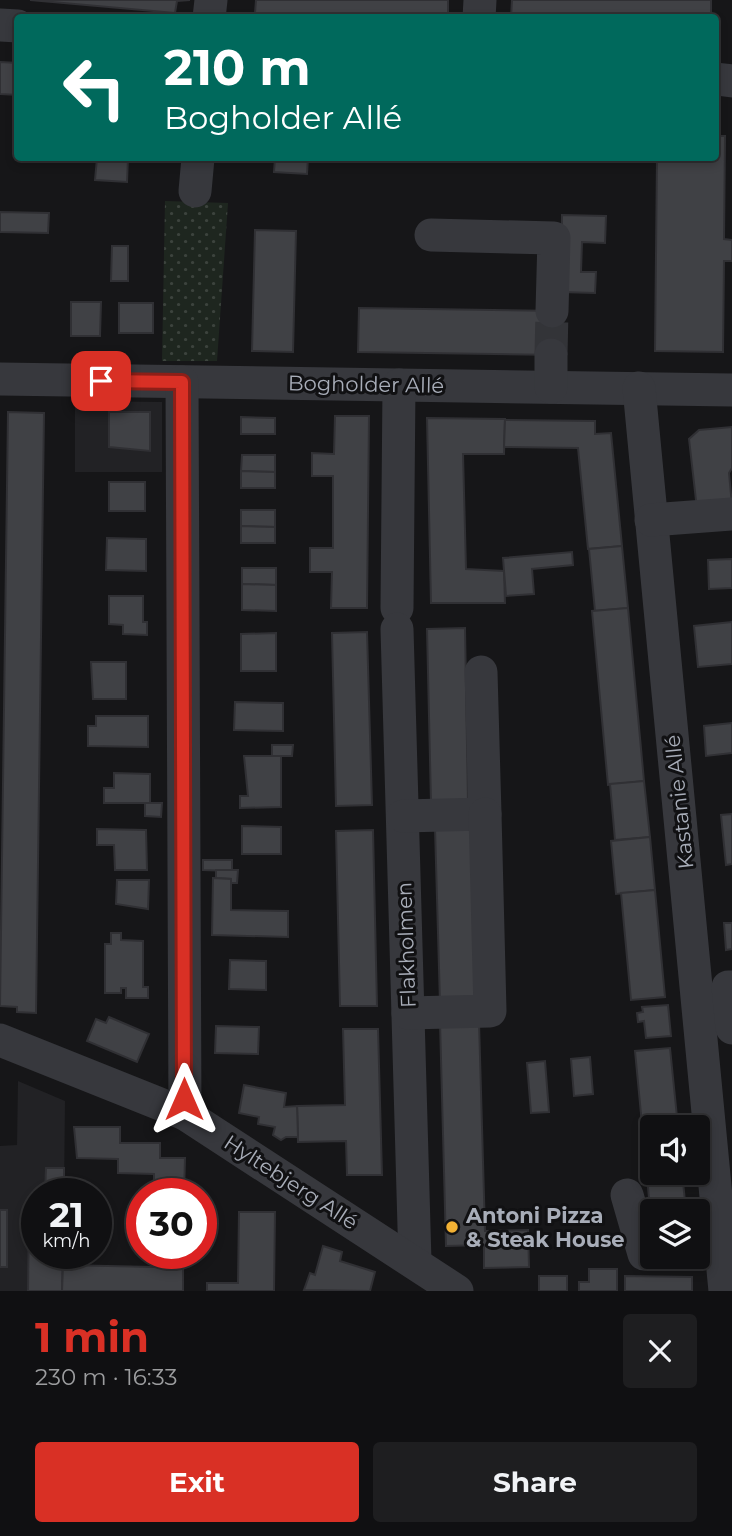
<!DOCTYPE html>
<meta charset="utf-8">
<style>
body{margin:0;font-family:Montserrat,sans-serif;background:#1e1e20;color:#f1f3f6;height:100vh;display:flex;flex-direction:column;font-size:26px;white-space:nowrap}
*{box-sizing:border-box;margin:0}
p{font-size:23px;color:#9c9d9f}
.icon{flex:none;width:38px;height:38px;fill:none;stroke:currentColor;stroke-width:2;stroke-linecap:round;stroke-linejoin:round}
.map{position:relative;height:1291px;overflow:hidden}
.side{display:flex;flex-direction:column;background:#101012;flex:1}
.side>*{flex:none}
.hud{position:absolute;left:14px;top:14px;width:705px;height:147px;border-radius:7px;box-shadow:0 4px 10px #0003,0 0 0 2px #303032;background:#00695c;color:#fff;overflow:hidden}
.fabs{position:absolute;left:640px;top:1115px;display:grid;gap:14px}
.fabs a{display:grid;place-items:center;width:70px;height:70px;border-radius:7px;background:#101012;box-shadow:0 4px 10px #0003,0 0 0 2px #303032;font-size:35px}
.speed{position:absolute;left:21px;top:1178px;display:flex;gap:14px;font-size:35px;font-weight:700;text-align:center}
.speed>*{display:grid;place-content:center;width:91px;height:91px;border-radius:50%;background:#101012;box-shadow:0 4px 10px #0003,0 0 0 2px #303032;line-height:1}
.speed small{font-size:18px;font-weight:400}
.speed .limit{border:10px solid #d22;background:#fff;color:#111}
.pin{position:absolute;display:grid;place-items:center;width:60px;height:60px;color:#fff;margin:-30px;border-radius:14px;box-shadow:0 4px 10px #0006}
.me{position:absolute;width:77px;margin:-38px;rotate:0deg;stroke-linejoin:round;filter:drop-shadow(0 0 5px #0008)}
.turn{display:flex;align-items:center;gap:24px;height:147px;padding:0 35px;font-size:32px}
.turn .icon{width:91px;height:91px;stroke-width:2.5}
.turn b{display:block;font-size:49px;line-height:60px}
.round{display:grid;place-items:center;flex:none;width:74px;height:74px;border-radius:7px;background:#1e1e20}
.head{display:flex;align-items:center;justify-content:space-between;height:119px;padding:0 35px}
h1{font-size:42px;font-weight:700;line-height:52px;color:#d93025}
.button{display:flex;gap:14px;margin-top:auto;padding:14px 35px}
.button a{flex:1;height:80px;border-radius:7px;background:#d93025;color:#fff;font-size:28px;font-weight:700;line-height:80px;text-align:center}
.button a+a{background:#1e1e20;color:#f1f3f6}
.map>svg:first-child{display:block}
.built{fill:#222225}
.grass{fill:url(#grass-dots)}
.building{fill:#404145;stroke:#303034;stroke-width:2}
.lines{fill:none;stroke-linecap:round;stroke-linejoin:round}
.minor-tunnel{stroke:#333438;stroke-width:33;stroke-dasharray:33 17;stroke-linecap:butt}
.minor{stroke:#37383d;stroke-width:33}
.route-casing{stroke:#8d1f18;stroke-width:18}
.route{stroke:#d93025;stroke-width:12}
.poi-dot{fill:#f2b134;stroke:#111113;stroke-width:2.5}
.labels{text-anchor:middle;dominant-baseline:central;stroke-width:6;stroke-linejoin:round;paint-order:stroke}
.street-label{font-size:21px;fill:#a8adb8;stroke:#111113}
.poi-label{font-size:21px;font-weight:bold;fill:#a8adb8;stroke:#111113;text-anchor:start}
</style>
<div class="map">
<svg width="732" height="1291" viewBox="0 0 732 1291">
<defs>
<pattern id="grass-dots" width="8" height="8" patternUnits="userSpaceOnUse" patternTransform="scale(1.75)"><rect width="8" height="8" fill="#1e261f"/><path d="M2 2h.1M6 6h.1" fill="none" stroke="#3c433d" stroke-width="1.8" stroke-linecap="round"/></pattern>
</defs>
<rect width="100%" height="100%" fill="#161618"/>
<!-- built -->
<g class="built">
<path d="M75,401L162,402V472H75Z"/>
<path d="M18,1081L65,1101L64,1193L37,1194V1253H63L62,1291H0V1146L17,1145Z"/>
</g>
<!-- grass -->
<path class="grass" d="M165,201L228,203L217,361H162Z"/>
<!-- building -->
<g class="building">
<path d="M30,0H190L177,1L175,13Z"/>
<path d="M256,0H448V18H323L255,13Z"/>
<path d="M512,0H711V18H511Z"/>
<path d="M0,62L18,63V95L0,94Z"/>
<path d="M716,136H725L724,239L732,240V261H724L723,352L655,351L657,158H716Z"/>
<path d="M97,158H128L127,182L95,180Z"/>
<path d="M275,158H308L307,174L274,172Z"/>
<path d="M0,212L49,213L48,233L0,232Z"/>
<path d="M562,215L606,216L605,243L582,242L581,272H596L595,293L561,292Z"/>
<path d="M255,230L296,231L293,352L252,351Z"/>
<path d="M112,246H128V281H111Z"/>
<path d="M71,302H101L100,336H71Z"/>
<rect x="119" y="303" width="34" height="30"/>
<path d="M359,308L560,311L559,355L358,352Z"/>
<path d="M8,412L44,413L36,1013L17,1012V1007L0,1006Z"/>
<path d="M109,412H150V451L109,447Z"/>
<path d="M335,416H369L367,608H331L332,572H310V548H333V476H312V453L334,454Z"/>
<path d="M241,417L275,418V434H241Z"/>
<path d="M427,418L505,419L504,454H463L466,569L504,571L505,603H431Z"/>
<path d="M505,420L595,421V434L611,433L622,546L588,549L578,448L504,447Z"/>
<path d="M732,427V468L729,473L732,505L697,509L689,439L699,430Z"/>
<path d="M242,455H275V472L241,471Z"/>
<path d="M241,471L275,472V488H241Z"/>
<rect x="109" y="482" width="36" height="29"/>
<path d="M241,510H275V527L241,526Z"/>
<path d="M241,526L275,527V543H241Z"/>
<path d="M107,538L146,539V571L106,570Z"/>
<path d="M622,546L628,608L595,611L589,549Z"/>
<path d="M572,552L573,565L532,569L534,594L506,596L503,558Z"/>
<path d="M732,559V588L709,589L708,560Z"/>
<path d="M242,568H276V585L242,584Z"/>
<path d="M242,584L276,585V611L242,610Z"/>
<path d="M109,596H143V622H147V635L123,634V625L109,624Z"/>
<path d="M628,608L644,781L608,785L592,611Z"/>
<path d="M732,622V664L698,667L694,626Z"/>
<path d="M465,628L468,802L431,803L427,629Z"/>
<path d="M367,632L372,805L336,806L332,633Z"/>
<path d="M276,633V671H241V634Z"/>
<path d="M91,662H126V699H93Z"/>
<path d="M235,702L283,703V731L234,730Z"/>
<path d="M96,716H148V747L88,746V726H96Z"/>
<path d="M732,723V753L706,756L704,726Z"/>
<path d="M272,745H293L292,756H272Z"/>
<path d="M244,756H281V807L240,808V796H248Z"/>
<path d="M114,773L150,774V803H104V788H114Z"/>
<path d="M644,781L650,837L615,840L610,784Z"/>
<path d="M145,803H162L161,817L145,816Z"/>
<path d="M732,814V864L726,865L721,815Z"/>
<path d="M242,826L281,827V854H242Z"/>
<path d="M472,826L478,1002L440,1003L435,828Z"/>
<path d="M97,829L146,830L147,870H115L114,845H97Z"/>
<path d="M373,830L377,1006H340L336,831Z"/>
<path d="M650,837L655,890L616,894L611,841Z"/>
<path d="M203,860H232V871L203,870Z"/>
<path d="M216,870H238L237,883H231V879L216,878Z"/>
<path d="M213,878L231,879V910L288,911V937L212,935Z"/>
<path d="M117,880H149L148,909L116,904Z"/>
<path d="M655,890L665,997L631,1000L621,893Z"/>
<path d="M724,923H732V949L726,950Z"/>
<path d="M111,933H121V940L143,941V987H148V998H126V988H121V993H105V944H111Z"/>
<path d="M230,960L266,961V990L229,989Z"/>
<path d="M668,1005L671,1036L646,1038L644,1021L638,1022L637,1013L643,1012L642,1007Z"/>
<path d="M109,1017L149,1034L137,1062L87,1041L96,1019L106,1023Z"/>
<path d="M440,1022H479L485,1231L528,1230L529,1267L484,1268V1245L446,1246Z"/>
<path d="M216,1026L259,1027L258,1054L215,1053Z"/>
<path d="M343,1029H378L382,1175H347L346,1141L298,1142L297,1106L345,1105Z"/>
<path d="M670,1048L678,1127H653V1172H682L686,1211H653V1240L635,1051Z"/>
<path d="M590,1057L593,1094L574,1096L571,1059Z"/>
<path d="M545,1061L549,1112L531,1113L527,1063Z"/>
<path d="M244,1085L286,1093L284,1107L297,1106L298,1137H286L281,1140L273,1135L275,1127L258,1124L259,1117L239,1113Z"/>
<path d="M74,1127H120V1143H160V1158H185L184,1194H154V1174L118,1173V1159L77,1158Z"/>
<path d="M46,1168H64V1194H45Z"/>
<rect x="0" y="1210" width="7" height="57"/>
<path d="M29,1210L37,1211V1253H63L62,1291H28Z"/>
<path d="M239,1212H275L274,1291H207V1283H238Z"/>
<path d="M323,1246L342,1252L340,1261L375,1272L370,1291L304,1290L310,1273L315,1275Z"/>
<path d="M153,1253H183V1291H62L63,1265L153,1267Z"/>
<path d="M589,1269H617V1291H579V1282H589Z"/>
<rect x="539" y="1276" width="28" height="15"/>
<path d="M625,1276L692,1277V1291H625Z"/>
</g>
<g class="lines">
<!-- minor-tunnel -->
<path class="minor-tunnel" d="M551,355L552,311"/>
<!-- minor -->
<g class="minor">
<path d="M209,18L211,0"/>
<path d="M479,18L480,0"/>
<path d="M0,25L18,26"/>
<path d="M716,79L732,81"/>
<path d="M195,191L198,158"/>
<path d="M431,235L554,238L552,311"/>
<path d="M0,379L732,390"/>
<path d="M182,382L185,1114"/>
<path d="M551,387V355"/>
<path d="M639,388L725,1291"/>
<path d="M651,520L732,514"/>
<path d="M397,608L399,385"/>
<path d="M397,629L415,1262"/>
<path d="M403,816L485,814L481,672"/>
<path d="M732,987H728L732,1028"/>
<path d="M408,1013L490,1011L485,814"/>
<path d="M0,1040L185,1114L457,1291"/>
<path d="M627,1195L644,1254L653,1253"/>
</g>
</g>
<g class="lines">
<!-- route casing -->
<g class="route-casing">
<path id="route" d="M101,381L182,382L184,1099"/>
</g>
<!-- route -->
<use href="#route" class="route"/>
</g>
<!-- markers -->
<circle class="poi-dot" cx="452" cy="1227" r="7"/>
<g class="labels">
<!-- street labels -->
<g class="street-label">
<text transform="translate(366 384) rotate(1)">Bogholder Allé</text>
<text transform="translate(679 802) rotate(-96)">Kastanie Allé</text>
<text transform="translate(406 945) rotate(-92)">Flakholmen</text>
<text transform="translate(291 1182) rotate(33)">Hyltebjerg Allé</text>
</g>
<!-- poi labels -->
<g class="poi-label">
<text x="466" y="1215">Antoni Pizza<tspan x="466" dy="24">&amp; Steak House</tspan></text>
</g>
</g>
</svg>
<div class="fabs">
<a><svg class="icon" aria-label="sound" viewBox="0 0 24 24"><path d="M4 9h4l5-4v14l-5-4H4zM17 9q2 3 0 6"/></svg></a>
<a><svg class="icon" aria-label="layers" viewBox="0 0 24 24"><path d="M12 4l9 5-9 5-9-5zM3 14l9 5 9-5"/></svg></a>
</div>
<div class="speed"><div>21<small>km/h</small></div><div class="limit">30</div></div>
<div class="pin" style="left:101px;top:381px;background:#d93025"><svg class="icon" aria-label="arrive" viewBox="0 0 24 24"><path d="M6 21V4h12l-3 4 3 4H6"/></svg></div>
<svg class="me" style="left:184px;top:1099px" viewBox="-20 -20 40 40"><path d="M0-17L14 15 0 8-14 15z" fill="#d93025" stroke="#fff" stroke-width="4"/></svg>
<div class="hud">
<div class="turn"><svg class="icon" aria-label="left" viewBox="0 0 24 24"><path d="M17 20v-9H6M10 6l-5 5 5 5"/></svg><div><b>210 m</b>Bogholder Allé</div></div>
</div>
</div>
<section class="side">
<div class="head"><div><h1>1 min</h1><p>230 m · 16:33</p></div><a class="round"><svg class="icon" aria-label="close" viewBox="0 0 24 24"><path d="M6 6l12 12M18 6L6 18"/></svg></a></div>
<div class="button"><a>Exit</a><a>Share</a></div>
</section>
